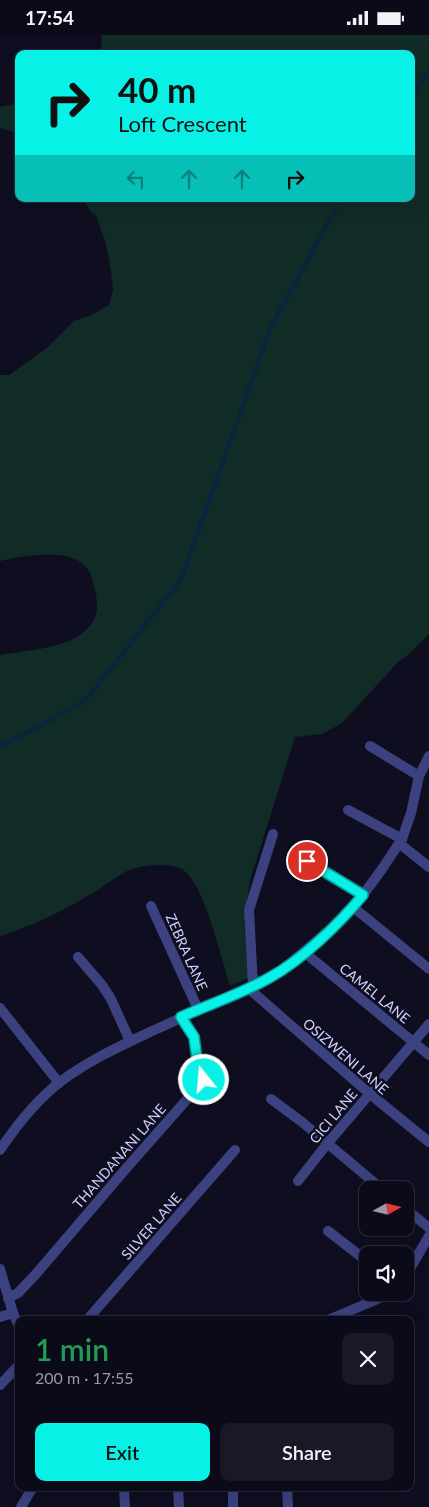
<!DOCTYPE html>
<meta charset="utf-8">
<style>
body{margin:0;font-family:Lato,sans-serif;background:#191826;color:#f1f3f6;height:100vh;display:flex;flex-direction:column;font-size:19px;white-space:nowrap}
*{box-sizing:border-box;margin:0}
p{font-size:16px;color:#9a9aa2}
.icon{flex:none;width:28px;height:28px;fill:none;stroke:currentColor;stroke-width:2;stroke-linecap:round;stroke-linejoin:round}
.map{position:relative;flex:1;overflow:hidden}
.side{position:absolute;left:15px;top:1281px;width:399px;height:175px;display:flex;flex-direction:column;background:#0b0a19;border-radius:10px;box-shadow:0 5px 20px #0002,0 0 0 1px #2b2b38}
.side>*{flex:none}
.top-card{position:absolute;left:15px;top:15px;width:400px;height:152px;border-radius:10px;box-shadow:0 5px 20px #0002,0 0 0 1px #2b2b38;background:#08f1e7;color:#111;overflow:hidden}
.needle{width:32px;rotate:82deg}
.controls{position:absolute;left:359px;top:1146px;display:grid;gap:10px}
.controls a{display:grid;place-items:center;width:55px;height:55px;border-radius:10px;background:#0b0a19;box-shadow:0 5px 20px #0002,0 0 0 1px #2b2b38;font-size:25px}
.pin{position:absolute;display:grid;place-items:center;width:42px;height:42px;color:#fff;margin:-21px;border:2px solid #fff;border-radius:50%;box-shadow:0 1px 5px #0007}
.me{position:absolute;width:55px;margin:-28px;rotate:343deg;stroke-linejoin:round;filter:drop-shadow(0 0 4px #0008)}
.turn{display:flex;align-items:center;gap:18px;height:105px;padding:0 20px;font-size:22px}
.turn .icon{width:65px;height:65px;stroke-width:2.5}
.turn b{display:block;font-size:35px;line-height:42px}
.lanes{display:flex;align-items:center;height:48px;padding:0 20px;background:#0003;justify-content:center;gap:25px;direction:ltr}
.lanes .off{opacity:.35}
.round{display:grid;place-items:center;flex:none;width:52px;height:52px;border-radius:10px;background:#191826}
.overview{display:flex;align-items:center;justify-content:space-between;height:85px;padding:0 20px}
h1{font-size:30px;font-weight:600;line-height:38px;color:#1e9e55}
.cta{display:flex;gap:10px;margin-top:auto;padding:10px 20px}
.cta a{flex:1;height:58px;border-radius:10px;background:#08f1e7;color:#111;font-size:20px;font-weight:600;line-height:58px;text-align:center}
.cta a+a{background:#191826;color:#f1f3f6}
.status{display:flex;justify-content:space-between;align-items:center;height:35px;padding:0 25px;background:#0b0a19;direction:ltr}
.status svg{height:14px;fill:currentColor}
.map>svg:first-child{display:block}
.green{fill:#112b26}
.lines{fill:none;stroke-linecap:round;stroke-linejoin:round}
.stream{stroke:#0b243d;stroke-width:4}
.minor{stroke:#3b427f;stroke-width:10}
.route-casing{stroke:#059d96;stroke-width:12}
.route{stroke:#08f1e7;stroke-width:9}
.labels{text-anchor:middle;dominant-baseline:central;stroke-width:5;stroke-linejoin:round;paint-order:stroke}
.street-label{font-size:14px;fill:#d0d1fd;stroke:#0f0e21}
</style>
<div class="status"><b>17:54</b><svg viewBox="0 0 49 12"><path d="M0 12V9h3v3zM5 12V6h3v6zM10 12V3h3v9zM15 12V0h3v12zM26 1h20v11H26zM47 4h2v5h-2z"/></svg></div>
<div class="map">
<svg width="429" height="1472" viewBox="0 0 429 1472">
<rect width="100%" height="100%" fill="#0f0e21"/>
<!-- green -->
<g class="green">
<path d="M102,0H429V599L408,620L399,626L342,688L322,699L295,702L250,846L244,888L248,943L230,951C221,922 206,858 187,838C176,826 145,830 132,834C119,839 108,849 96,856C69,873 31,892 0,901V620C24,616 67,613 84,597C98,584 98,576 96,559C94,550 92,537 85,531C67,512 22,521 0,526V340H9L48,312L74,286L92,280L109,270L113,255L111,236L106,209L96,180L93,179L82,164H411V19H101Z"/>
<path d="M19,68V99L0,93V72Z"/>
</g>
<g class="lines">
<!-- stream -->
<g class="stream">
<path d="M411,62L429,36"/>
<path d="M0,712L85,666L181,545L270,294L341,164"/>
</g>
<!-- minor -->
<g class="minor">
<path d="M370,711L419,741"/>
<path d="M348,775L402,804"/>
<path d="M400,809L429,832"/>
<path d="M307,826L363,860"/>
<path d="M151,871L198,974"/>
<path d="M353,872L429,934"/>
<path d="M304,917L429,1020"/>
<path d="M78,922L102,950L111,964L130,1006"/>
<path d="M253,951L249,875L273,799"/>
<path d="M248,953L370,1059L429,1107"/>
<path d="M0,973L59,1048"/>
<path d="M271,1064L302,1087L383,1155"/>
<path d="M0,1115C16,1091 37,1065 60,1047C88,1026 118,1012 150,997C189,979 228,962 267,944L281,936L334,891L363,860L382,834L402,804L411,778L419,741L429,721"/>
<path d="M298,1146L327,1109L429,989"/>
<path d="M405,1173L429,1193"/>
<path d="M328,1196L368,1227"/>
<path d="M0,1234L13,1278L19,1291"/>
<path d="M405,1242L429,1201"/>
<path d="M8,1263L18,1258L36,1239L123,1137L204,1045V1040L197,1024L194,1003L181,982"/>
<path d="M0,1282L13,1278"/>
<path d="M87,1285L235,1115"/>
<path d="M328,1285L373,1266L389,1258"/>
<path d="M0,1350L19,1330"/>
<path d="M124,1452L125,1472"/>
<path d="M178,1452L179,1472"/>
<path d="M233,1452V1472"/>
<path d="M287,1452L288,1472"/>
<path d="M21,1472L33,1452"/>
</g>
</g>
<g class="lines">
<!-- route casing -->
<g class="route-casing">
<path id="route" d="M204,1045V1040L197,1024L194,1002L181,982C210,969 241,959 269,943C302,925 339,889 363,860L307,826"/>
</g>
<!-- route -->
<use href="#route" class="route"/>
</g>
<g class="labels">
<!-- street labels -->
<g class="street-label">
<text transform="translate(187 917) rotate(66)">ZEBRA LANE</text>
<text transform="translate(375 958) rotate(39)">CAMEL LANE</text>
<text transform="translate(346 1021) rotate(41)">OSIZWENI LANE</text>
<text transform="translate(333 1081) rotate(-50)">CICI LANE</text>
<text transform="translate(119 1121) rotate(-49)">THANDANANI LANE</text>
<text transform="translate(151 1191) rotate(-49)">SILVER LANE</text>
</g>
</g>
</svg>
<div class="controls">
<a><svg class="needle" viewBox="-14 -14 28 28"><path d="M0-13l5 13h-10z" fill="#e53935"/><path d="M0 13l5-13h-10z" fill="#9a9aa2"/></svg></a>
<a><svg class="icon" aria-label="sound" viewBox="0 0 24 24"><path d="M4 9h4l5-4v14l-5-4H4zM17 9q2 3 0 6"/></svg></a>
</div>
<div class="pin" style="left:307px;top:826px;background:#d93025"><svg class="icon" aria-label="arrive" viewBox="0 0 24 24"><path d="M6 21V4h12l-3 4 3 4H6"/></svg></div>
<svg class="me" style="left:204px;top:1045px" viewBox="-20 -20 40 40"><circle r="17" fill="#08f1e7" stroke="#fff" stroke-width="3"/><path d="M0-11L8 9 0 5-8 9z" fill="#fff"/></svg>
<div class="top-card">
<div class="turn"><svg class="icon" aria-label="right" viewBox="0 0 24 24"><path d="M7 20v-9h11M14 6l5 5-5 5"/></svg><div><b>40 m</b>Loft Crescent</div></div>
<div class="lanes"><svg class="icon off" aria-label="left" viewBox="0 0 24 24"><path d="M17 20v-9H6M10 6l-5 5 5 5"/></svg><svg class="icon off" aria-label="ahead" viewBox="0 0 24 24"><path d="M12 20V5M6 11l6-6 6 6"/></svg><svg class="icon off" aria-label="ahead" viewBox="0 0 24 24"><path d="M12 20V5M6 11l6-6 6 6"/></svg><svg class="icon" aria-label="right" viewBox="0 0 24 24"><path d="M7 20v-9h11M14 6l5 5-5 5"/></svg></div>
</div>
<section class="side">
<div class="overview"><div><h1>1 min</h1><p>200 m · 17:55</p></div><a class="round"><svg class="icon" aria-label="close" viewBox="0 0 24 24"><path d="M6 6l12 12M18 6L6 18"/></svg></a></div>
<div class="cta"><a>Exit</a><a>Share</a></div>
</section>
</div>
